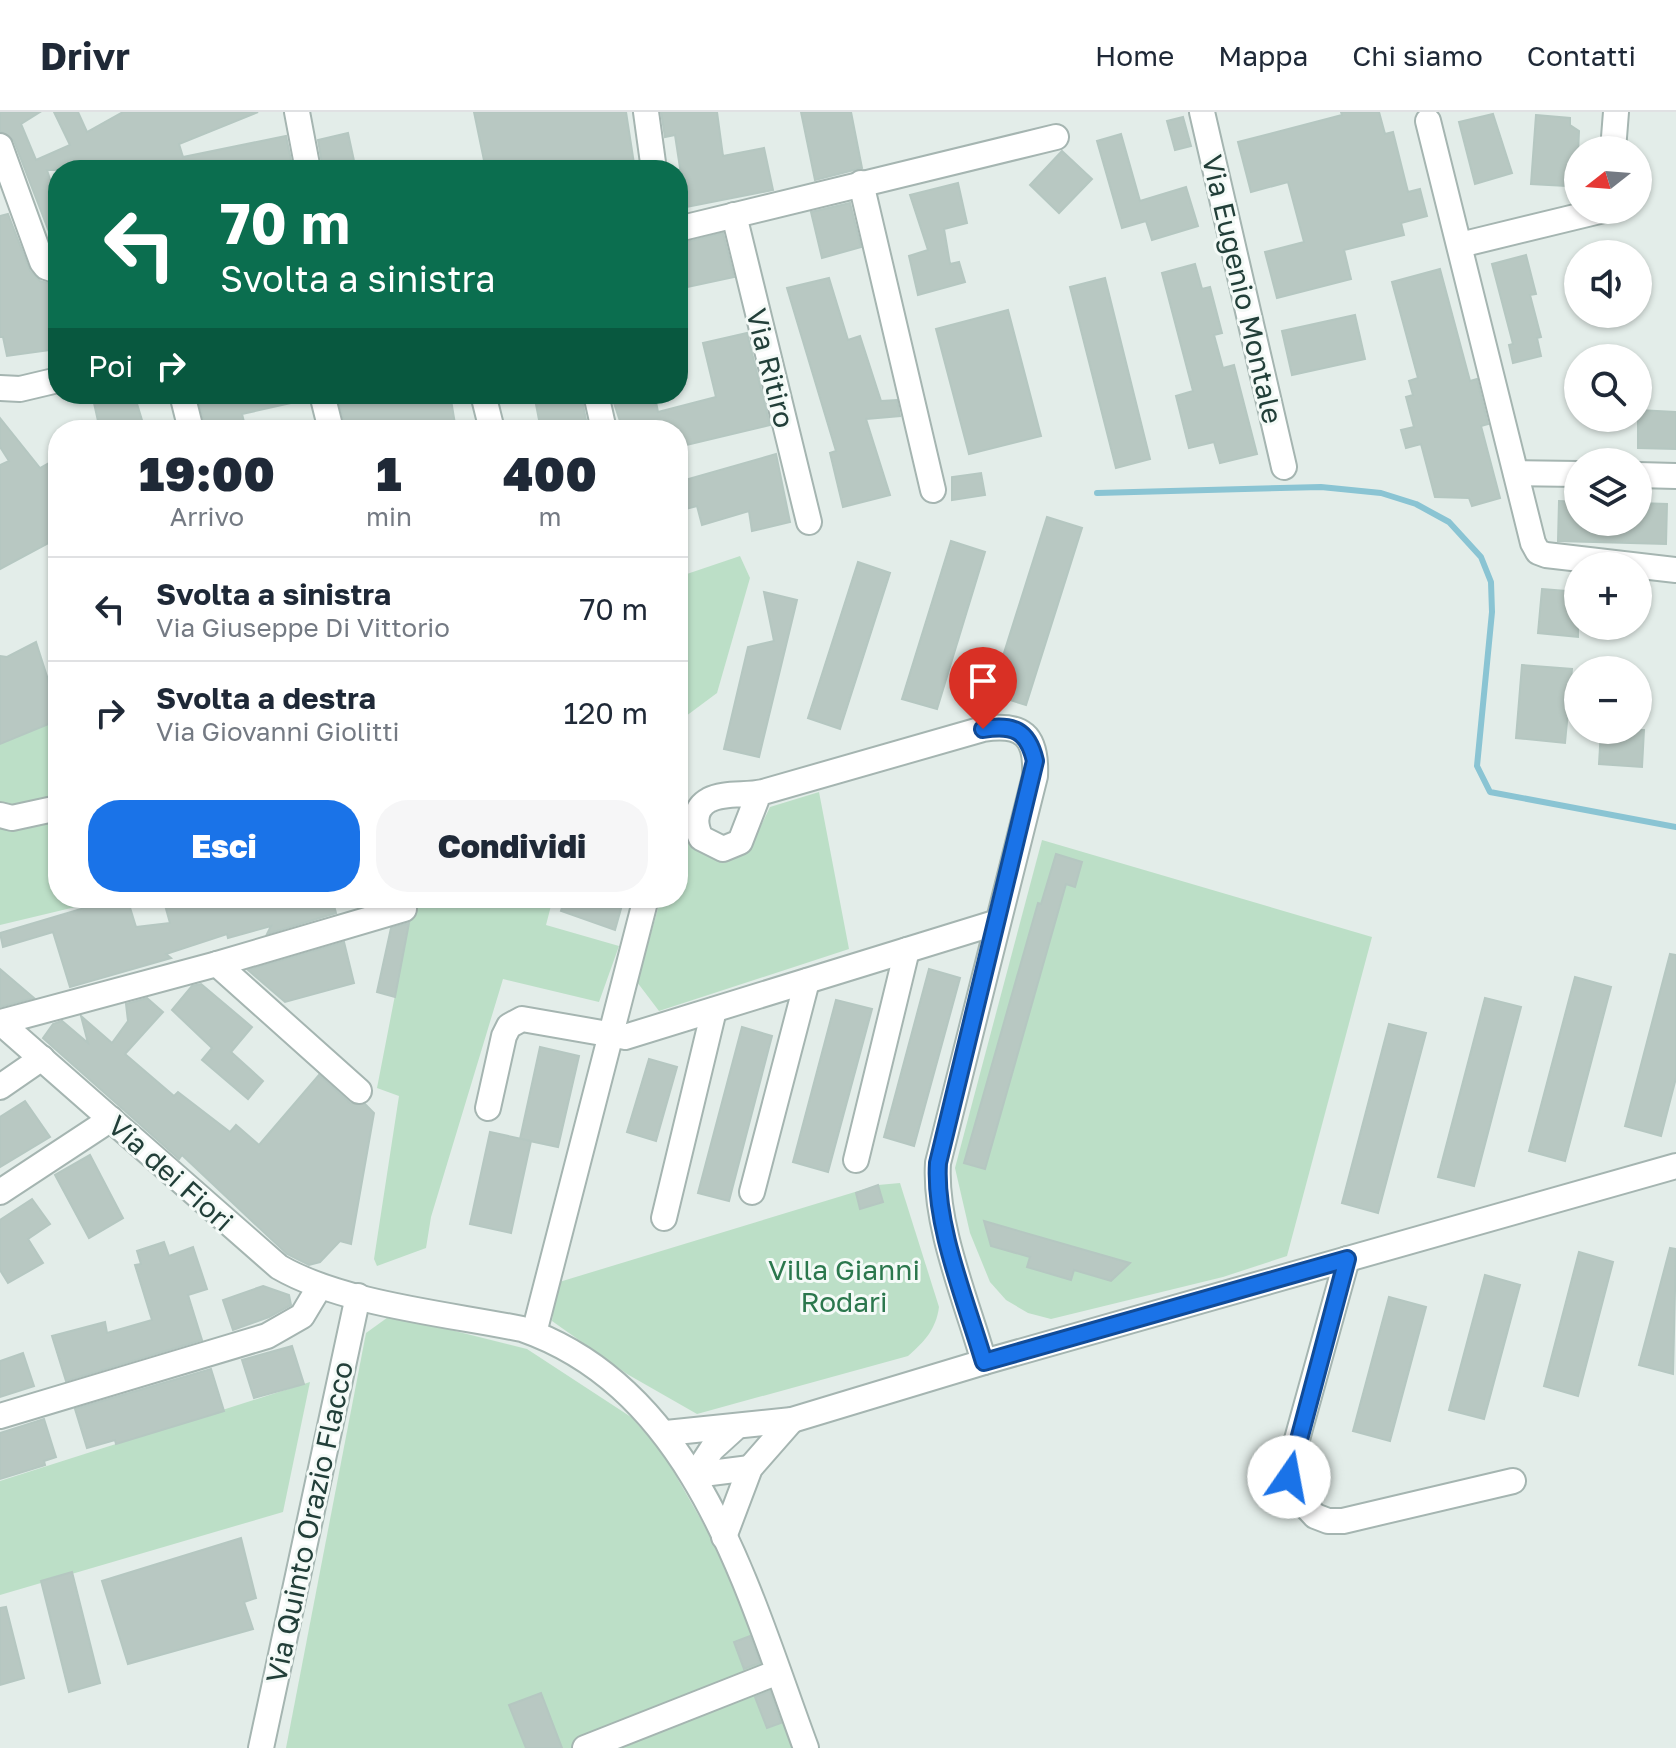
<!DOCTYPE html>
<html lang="it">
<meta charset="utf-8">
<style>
body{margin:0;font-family:"Golos Text",sans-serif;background:#f6f6f7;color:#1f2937;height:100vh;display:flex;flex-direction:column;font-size:30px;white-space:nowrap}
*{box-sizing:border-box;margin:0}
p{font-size:26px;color:#747a83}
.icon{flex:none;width:44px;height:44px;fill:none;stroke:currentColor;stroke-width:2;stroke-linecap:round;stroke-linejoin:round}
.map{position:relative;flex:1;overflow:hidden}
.sheet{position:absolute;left:48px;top:308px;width:640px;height:488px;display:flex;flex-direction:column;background:#fff;border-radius:32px;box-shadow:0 2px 6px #0004}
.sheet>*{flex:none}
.guide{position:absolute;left:48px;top:48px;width:640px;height:244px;border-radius:32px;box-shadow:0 2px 6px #0004;background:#0b6e4f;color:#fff;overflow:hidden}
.needle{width:52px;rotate:253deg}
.buttons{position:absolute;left:1564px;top:24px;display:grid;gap:16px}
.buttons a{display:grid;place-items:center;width:88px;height:88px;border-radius:50%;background:#fff;box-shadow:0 2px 6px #0004;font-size:40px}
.pin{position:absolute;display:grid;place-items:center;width:68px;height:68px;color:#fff;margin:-82px -34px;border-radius:50% 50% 50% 0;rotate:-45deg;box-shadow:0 0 8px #0007}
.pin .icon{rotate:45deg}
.me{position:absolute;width:88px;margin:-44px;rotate:12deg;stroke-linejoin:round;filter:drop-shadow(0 0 6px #0008)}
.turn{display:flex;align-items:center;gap:28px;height:168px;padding:0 40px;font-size:36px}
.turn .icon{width:104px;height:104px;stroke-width:2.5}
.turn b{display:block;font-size:56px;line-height:68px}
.then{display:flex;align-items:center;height:76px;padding:0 40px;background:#0003;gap:16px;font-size:30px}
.eta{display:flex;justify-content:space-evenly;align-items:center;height:136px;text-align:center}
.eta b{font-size:48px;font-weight:800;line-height:56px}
.primary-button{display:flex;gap:16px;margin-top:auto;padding:16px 40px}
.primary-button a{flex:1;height:92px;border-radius:32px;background:#1a73e8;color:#fff;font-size:32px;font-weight:800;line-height:92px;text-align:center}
.primary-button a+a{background:#f6f6f7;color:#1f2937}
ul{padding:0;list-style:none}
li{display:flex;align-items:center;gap:24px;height:104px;padding:0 40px;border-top:2px solid #e0e1e3}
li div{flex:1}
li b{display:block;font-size:30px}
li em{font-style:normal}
header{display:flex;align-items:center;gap:48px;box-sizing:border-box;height:112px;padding:0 40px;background:#fff;border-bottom:2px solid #e0e1e3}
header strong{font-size:38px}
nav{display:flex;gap:44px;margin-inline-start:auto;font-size:28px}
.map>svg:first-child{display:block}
.green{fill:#bcdfc7}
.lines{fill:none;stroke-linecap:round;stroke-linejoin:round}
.stream{stroke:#8ac4d3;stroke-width:6}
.building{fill:#b8c8c2;stroke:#b5c7c1;stroke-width:2}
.minor-casing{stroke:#a5b5b1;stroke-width:28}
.minor{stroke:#fff;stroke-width:24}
.route-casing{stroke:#114b97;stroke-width:20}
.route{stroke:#1a73e8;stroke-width:14}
.labels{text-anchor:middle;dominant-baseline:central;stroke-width:6;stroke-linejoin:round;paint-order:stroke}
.street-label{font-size:28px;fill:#223f39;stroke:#f4faf7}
.park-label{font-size:28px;fill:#2b774d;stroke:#f4faf7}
</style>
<header>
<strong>Drivr</strong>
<nav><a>Home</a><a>Mappa</a><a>Chi siamo</a><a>Contatti</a></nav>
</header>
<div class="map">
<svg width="1676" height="1636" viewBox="0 0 1676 1636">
<rect width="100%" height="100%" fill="#e3ede9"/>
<!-- green -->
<g class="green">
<path d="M740,444L750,466L717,581L678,610V465Z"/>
<path d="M58,608V786H113L0,813V629Z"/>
<path d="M819,680L849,837L659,899L637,870L661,786H678V724L682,710L702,741L718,744L751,734L770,695Z"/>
<path d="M1042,728L1372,825L1287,1144L1223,1165L1051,1207L1028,1201L1006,1188L990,1170L970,1121L955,1056Z"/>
<path d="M420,786H553L546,813L619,834L599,890L503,867L431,1105L426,1136L377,1154L374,1147L399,984L377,976L409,811Z"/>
<path d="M900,1071L939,1195C936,1217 925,1229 908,1244L697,1302L627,1262L552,1209L556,1171L878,1073Z"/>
<path d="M391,1203L527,1237L631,1305L663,1341L724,1448L796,1636H286L366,1221Z"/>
<path d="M310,1270L283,1400L0,1483V1369Z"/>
</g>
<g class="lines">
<!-- stream -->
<path class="stream" d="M1097,381L1321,375L1381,381L1416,392L1449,410L1481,445L1491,470L1492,500L1477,654L1490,680L1676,715"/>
</g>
<!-- building -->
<g class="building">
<path d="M0,0H40L21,12L36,48L70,33L54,0H78L87,20L123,0H258L179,32L183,45L286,24L293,58H47L58,92V143L14,29L0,19Z"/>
<path d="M474,0H626L635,58H486Z"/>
<path d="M661,0H717L723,44L764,36L773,78L686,95L675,23L665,25Z"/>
<path d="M801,0H851L862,56L815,68Z"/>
<path d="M1341,0H1379L1385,22L1393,20L1408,80L1420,77L1427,104L1401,111L1404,123L1344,138L1351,167L1277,186L1265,140L1304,130L1288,70L1251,80L1238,30L1342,3Z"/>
<path d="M1493,2L1512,61L1475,72L1459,10Z"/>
<path d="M1536,3L1570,6V13L1579,19L1577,65L1566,69V74L1531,72Z"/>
<path d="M1183,5L1191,34L1175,38L1167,9Z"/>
<path d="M348,21L356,58H323L318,28Z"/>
<path d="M1121,22L1140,89L1186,75L1198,114L1152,128L1146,109L1122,116L1097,29Z"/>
<path d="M1062,39L1092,67L1059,101L1030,73Z"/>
<path d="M958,71L967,111L944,117L950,152L959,150L965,170L918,183L909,144L928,138L910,83Z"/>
<path d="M850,91L861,135L822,146L811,100Z"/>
<path d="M8,102L30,159L40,169L58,174V237L7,244L3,225H0V104Z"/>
<path d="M723,121L734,165L678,177V132Z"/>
<path d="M1526,143L1536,182L1530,183L1541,225L1537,226L1541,244L1513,251L1509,233L1513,232L1492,152Z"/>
<path d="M1195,152L1202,177L1210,175L1222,221L1214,223L1223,256L1234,253L1257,342L1220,351L1214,330L1189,336L1176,284L1193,279L1162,161Z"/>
<path d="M1440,157L1470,269L1477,267L1488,312L1481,314L1500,386L1472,394L1469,386L1435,385L1421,332L1406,336L1401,318L1414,315L1406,285L1413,283L1409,269L1418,266L1392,170Z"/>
<path d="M829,166L848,228L860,224L881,289L897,288L900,304L866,307L890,383L843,395L830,341L836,339L787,176Z"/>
<path d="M1105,166L1150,347L1116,356L1070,175Z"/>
<path d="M1008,198L1041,324L969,342L936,217Z"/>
<path d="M1355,203L1365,247L1292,263L1282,219Z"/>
<path d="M747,221L770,313L678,335V318H623L611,282H663L664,288L656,290L658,300L716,285L703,231Z"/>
<path d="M92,282H134L145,318H100Z"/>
<path d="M197,282H299L300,289L242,302L246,318H206Z"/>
<path d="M337,282H450L456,318H346Z"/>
<path d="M534,282H581L586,308L541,318Z"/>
<path d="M1638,298L1676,300V337L1638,336Z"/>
<path d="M0,306L40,356L58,346V426L0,457V353L9,349L0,335Z"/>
<path d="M776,342L790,410L752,419L749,399L702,413L697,394L678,399V370Z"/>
<path d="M981,361L985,383L952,388V365Z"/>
<path d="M1559,389L1578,390V410H1638V391L1667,392L1666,432L1558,429Z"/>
<path d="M1047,405L1082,416L1026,593L991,582Z"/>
<path d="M951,429L985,440L937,597L902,587Z"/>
<path d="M858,450L890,461L840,617L808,606Z"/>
<path d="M1542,477L1578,480V525L1538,521Z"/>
<path d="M764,480L797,488L759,645L724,637L748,535L774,529Z"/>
<path d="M36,530L51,577L54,576L58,608L0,632V544L7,545Z"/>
<path d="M1522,553L1572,557L1565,631L1516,626Z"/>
<path d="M1601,618H1644L1642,655L1599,652Z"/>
<path d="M1056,742L1082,750L1075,775L1066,772L985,1057L964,1051L1038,791L1041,792Z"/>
<path d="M118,786H127L136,815L170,811L163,786H332L336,801L267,822L271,814L228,826L227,822L166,842L171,846L70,875L53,820L3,835L0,821Z"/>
<path d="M565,786H624L615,818L561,799Z"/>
<path d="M409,811L395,885L377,880L391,816Z"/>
<path d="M344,830L354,871L285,890L248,858Z"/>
<path d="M1670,842L1676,843V966L1661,1024L1625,1014Z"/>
<path d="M0,857L34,886L0,895Z"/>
<path d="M929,857L960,866L914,1034L884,1025Z"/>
<path d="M1575,865L1611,875L1565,1049L1529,1039Z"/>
<path d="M201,872L252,915L231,940L263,969L248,987L202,948L212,936L172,898L192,874Z"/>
<path d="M147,886L163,900L125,942L174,984L178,980L230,1020L236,1013L259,1033L319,963L350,991L365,992L374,1001L351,1132L340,1129L320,1150L309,1153L287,1142L182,1043L179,1047L43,926L53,912L62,909L88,931L81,904L112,931L128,909L126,892Z"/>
<path d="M1485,886L1521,895L1474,1074L1438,1065Z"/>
<path d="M836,888L872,897L828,1060L793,1050Z"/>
<path d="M1389,912L1426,921L1378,1101L1342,1091Z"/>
<path d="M742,915L772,924L729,1089L698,1081Z"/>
<path d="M540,935L579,944L558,1035L520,1027Z"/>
<path d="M649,947L677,955L656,1029L627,1020Z"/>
<path d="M25,989L50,1025L0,1055V1005Z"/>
<path d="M490,1020L531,1029L511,1121L470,1112Z"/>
<path d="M90,1043L123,1106L89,1126L55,1063Z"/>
<path d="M878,1073L883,1090L860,1097L856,1081Z"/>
<path d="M32,1087L50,1112L28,1127L43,1151L8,1171L0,1158V1108Z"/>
<path d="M984,1109L1130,1151L1111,1169L1074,1158L1071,1168L1027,1155L1030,1145L991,1134Z"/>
<path d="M164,1130L169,1144L193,1135L207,1177L188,1183L202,1228L66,1269L52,1224L105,1210L107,1221L152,1208L135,1153L141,1152L137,1139Z"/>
<path d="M1670,1136L1676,1137L1673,1262L1639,1253Z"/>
<path d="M1579,1140L1613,1150L1578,1284L1544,1274Z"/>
<path d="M1485,1163L1520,1173L1484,1307L1449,1298Z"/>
<path d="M263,1174L289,1183L291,1193L269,1205L233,1218L223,1188Z"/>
<path d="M1389,1185L1426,1195L1390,1329L1353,1319Z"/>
<path d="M292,1234L304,1272L254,1286L242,1248Z"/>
<path d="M23,1241L34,1274L0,1285V1249Z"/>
<path d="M211,1257L224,1299L116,1332L115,1328L87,1336L75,1297Z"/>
<path d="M44,1307L56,1345L44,1349L45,1353L0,1367V1321Z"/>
<path d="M241,1426L256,1486L244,1490L253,1517L128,1552L102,1469Z"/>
<path d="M72,1460L100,1571L69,1580L41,1469Z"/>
<path d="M6,1495L24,1566L0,1573V1496Z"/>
<path d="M750,1524L760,1551L744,1557L734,1530Z"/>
<path d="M770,1579L781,1611L767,1616L755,1585Z"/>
<path d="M541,1581L562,1636H526L509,1593Z"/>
</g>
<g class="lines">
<!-- minor casing -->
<g class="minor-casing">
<g id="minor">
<path d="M297,0L308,58"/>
<path d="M646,0L654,58"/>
<path d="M1202,0L1284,355"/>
<path d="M1428,9L1533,431L1538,440L1546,443L1676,458"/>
<path d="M0,34L42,150L46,155L58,159"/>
<path d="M1613,38L1616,0"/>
<path d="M861,71L933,378"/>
<path d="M734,103L809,410"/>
<path d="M678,117L1056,25"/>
<path d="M1460,133L1604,98"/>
<path d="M0,276L20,277L58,268"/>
<path d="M182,282L191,318"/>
<path d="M322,282L331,318"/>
<path d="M483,282L492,318"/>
<path d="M596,282L604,318"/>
<path d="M1516,361L1578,362"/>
<path d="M1638,363L1676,364"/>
<path d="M759,681L740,730L723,737L701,726C694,712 694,696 709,688C723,680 747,684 763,680C837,659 910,638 983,617C1022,611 1037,623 1035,664L938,1051C934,1113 967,1190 984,1250"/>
<path d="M0,703L12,706L58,696"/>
<path d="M217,852L359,979"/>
<path d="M0,910L279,1155C343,1192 448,1202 522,1217C697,1278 748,1480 806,1636"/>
<path d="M1,910L217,852L404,797"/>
<path d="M0,975L42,946"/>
<path d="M488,996L504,924L509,914L522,907L625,925L998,810"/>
<path d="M856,1048L907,838"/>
<path d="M0,1080L111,1007"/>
<path d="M752,1080L807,869"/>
<path d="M664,1106L714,898"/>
<path d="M1347,1147L1291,1349L1293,1380L1315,1404L1328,1409H1343L1513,1369"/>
<path d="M534,1221L646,786"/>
<path d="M0,1304L267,1224L302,1204L320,1174"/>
<path d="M666,1321L792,1308L984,1250L1676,1054"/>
<path d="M695,1363L712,1337L734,1317"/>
<path d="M695,1363L750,1356"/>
<path d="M724,1425L750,1356L792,1308"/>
<path d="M261,1636L358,1184"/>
<path d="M585,1636L778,1560"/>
</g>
</g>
<!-- minor -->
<use href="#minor" class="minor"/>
</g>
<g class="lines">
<!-- route casing -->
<g class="route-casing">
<path id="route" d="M983,617C1013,612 1028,618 1035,649L938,1051C934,1113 966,1189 984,1250L1347,1147L1289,1365"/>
</g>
<!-- route -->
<use href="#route" class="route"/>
</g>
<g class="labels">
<!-- street labels -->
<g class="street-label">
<text transform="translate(1243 177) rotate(77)">Via Eugenio Montale</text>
<text transform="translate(771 256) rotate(76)">Via Ritiro</text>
<text transform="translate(171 1061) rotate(42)">Via dei Fiori</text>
<text transform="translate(309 1410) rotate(-78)">Via Quinto Orazio Flacco</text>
</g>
<!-- park labels -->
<g class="park-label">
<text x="844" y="1157">Villa Gianni<tspan x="844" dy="32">Rodari</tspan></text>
</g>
</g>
</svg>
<div class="buttons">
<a><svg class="needle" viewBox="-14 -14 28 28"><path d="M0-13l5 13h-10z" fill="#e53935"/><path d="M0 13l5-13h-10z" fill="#747a83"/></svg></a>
<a><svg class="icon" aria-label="sound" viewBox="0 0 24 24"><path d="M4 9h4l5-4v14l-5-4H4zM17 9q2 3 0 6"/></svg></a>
<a><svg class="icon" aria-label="search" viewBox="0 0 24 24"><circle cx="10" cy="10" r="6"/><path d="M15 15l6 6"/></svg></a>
<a><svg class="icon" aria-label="layers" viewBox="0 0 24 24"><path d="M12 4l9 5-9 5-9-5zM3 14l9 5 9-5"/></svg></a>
<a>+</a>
<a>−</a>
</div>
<div class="pin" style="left:983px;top:617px;background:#d93025"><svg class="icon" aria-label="arrive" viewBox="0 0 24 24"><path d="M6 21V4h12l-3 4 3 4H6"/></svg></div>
<svg class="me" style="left:1289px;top:1365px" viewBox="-20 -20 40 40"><circle r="19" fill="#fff"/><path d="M0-13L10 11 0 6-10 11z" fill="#1a73e8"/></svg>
<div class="guide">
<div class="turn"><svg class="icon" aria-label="left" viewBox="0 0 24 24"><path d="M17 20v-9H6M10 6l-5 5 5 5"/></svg><div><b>70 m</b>Svolta a sinistra</div></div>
<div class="then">Poi<svg class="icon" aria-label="right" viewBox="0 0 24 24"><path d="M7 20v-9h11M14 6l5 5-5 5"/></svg></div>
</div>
<section class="sheet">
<div class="eta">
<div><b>19:00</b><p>Arrivo</p></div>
<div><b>1</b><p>min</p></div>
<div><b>400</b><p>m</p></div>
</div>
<ul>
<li><svg class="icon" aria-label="left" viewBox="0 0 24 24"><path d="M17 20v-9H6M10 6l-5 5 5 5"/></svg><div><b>Svolta a sinistra</b><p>Via Giuseppe Di Vittorio</p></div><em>70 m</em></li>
<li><svg class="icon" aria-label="right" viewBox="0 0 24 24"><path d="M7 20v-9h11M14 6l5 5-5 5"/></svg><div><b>Svolta a destra</b><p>Via Giovanni Giolitti</p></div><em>120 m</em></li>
</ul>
<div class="primary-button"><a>Esci</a><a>Condividi</a></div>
</section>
</div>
